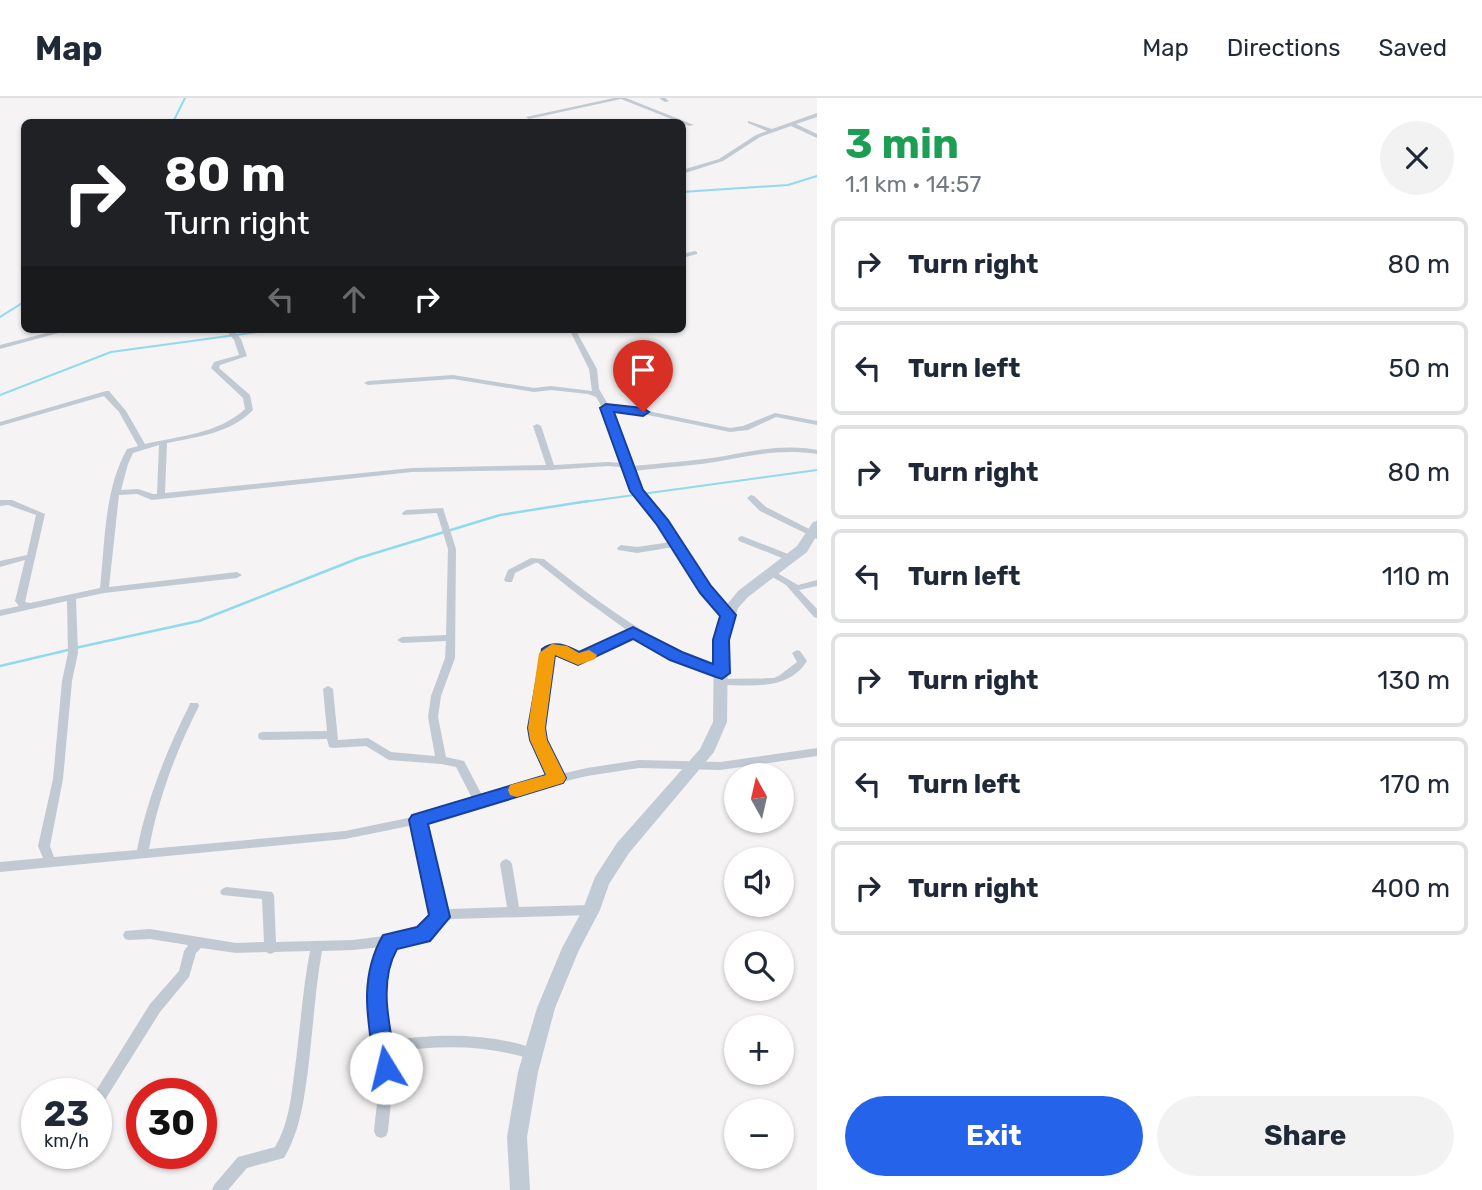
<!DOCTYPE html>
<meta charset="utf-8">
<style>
body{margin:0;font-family:Rubik,sans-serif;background:#f2f2f3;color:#1f2937;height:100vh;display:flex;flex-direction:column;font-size:26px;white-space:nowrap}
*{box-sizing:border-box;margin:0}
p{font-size:23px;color:#747a83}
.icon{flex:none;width:38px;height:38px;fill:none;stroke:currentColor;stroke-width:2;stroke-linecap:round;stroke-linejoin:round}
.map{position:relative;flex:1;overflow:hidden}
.details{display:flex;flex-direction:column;background:#fff;width:665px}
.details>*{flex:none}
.guide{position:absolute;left:21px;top:21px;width:665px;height:214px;border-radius:10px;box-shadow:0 2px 5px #0004;background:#202124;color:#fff;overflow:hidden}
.needle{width:46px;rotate:352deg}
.controls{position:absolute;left:724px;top:665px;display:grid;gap:14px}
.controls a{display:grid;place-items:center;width:70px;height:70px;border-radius:50%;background:#fff;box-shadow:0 2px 5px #0004;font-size:35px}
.speed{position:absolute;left:21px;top:980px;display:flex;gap:14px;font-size:35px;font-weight:700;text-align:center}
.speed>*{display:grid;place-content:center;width:91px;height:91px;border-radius:50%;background:#fff;box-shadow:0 2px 5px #0004;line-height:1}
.speed small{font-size:18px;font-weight:400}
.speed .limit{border:10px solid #d22;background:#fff;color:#111}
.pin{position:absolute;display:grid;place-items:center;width:60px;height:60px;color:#fff;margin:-72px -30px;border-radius:50% 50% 50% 0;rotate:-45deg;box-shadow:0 0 7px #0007}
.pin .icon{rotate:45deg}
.me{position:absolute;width:77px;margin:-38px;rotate:351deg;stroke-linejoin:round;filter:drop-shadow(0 0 5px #0008)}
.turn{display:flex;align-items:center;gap:24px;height:147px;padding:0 28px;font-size:32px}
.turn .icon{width:91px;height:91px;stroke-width:2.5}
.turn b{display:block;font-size:49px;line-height:60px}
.lanes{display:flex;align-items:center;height:66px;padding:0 28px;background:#0003;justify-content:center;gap:35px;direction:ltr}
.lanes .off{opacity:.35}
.round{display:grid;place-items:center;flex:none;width:74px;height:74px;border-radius:37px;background:#f2f2f3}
.summary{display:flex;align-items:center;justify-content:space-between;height:119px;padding:0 28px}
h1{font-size:42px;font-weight:700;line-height:52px;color:#1e9e55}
.cta{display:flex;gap:14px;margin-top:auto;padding:14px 28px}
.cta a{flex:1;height:80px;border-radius:42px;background:#2563eb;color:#fff;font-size:28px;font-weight:700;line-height:80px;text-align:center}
.cta a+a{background:#f2f2f3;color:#1f2937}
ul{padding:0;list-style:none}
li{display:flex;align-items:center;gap:21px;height:94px;margin:0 14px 10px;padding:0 14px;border:4px solid #e0e1e3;border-radius:10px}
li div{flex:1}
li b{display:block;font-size:26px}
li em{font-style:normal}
header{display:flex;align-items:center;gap:42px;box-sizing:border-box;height:98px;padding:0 35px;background:#fff;border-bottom:2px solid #e0e1e3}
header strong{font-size:33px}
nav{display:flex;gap:38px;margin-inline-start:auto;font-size:24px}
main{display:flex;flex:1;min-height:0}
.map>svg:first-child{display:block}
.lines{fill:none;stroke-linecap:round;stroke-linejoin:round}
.stream-far1{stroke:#90daee;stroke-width:2}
.stream{stroke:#90daee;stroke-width:2.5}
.street{fill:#c1cad2;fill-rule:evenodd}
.secondary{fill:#c1cbd6;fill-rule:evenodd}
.route{fill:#2563eb;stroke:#184099;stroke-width:2}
.slow{fill:#f59e0b}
</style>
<header>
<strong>Map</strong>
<nav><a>Map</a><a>Directions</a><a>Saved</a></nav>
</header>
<main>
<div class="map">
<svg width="817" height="1092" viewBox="0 0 817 1092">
<rect width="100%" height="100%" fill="#f5f3f3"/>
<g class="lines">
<!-- stream-far1 -->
<g class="stream-far1">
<path d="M173,24L185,0"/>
<path d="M682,94L788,87L817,78"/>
<path d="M0,219L24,204"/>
<path d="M0,297L111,254L280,231"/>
<path d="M576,405L817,372"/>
</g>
<!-- stream -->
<g class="stream">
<path d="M75,550L199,523L359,460L500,417L588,403"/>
<path d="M0,568L68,552"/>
</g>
<!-- street -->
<g class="street">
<path d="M614,0H626L694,27L689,28L621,1L529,21L526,19Z"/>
<path d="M659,0H665L669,3L665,4Z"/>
<path d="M817,15V19L796,26L817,36V40L791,28L760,39L723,63L682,76V72L719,61L756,37L767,33L748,25V23L772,31Z"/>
<path d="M695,153L697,154V156L682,160V156Z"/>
<path d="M62,231H73L0,251V247Z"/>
<path d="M225,231H232L241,241L247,258L220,267L219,270L250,297L253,312C231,335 197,339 167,345L165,395L412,370L546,367L533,328L537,326L541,328L554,367L608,364L623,365L604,313L596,299L588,296L551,292L534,294L453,281L368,287L364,285L368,283L453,277L534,290L551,288L592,293L589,271L569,231H575L597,271L599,291L609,308L643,312L730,330L743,328L775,315L817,323V327L776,319L748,332L730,334L643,316L612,313L632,368C663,365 695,363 725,358C756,352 785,346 817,352V356C785,351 757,356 726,362C696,368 664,369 634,373L641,392L666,423L709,490L733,518L728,521L725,520L703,494L674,449L637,455L618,452L617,450L621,447L637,449L671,444L659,426L633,392L626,373L619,369L608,368L551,372L412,374L152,402L137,396L119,397L109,489L237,474L242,477L237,480L104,495L76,501L78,555L72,583L63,681L50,748L54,759L137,752C147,701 166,654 189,608L190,605H198L199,608C176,653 158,701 149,751L345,733L437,714L473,702L456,669L441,666L389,662L366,648L333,650L329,649L327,641L263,642L259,641L258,638L259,635L263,634L327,633L323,591L328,588L333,591L338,642L368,640L391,654L435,658L428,619L431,598L445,560L446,543L402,545L397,542L402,539L446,537L448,451L437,415L403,417L402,415L406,412L443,410L456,451L455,560L441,598L438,619L446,659L464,663L483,699L551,678L534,642L531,630L544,553C557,545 566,550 578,557L628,533L581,499L538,465H535L515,475L512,484H506L504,482L508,472L531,460L544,461C603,508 653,545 724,573L726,575L721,578C691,569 662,554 635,537L578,564L559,555L552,557L541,630L544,642L561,676L587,670L639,662L720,664L817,650V658L720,672L639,670L587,678L533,691L437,722L424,725L445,813L451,811L507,809L500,766L502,763L506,761L510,763L512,766L519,809L591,807L595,809L597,812L595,815L591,817L452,821L440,826L423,843L395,847C379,881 385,907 390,942C440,936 489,934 538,952L540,956L538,960L533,962C486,946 440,947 392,954L393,984L388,1033L386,1038L381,1040L376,1038L374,1033C376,1011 380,989 379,967C378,925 362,890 382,849L353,852L322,853C315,892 313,932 308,972C304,1002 300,1033 284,1060L247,1070L228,1092H212L214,1087L238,1059L275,1049C288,1028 291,1001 294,977C300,936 302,894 310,853L275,854L270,856L266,854L236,855L201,850L196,855L189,879L160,914L103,1005L98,1007H96V996H94L150,906L179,873L184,853L188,847L150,841L129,842L125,841L123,837L125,833L150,831L236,845L264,844L262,801L222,797L220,794L222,791L226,789L272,794L274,797L276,844L353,842L416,834L434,818L414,727L345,741L0,774V764L43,760L38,748L53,681L62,583L68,555L67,503L0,518V512L19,508L15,503L25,462L0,469V463L27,457L36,417L8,407L0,408V402H12L45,416L25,504L30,505L100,490C105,445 104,392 127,351L138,348L119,314L104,298L0,328V324L106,293H109L126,313L145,346C179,338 218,336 245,311L243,300L211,270L214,264L239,257L234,242ZM159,347L157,396H153L138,391L121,392L128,366L133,355Z"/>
<path d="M751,397L754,398L766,409L817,435V441L760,413L747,400Z"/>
<path d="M742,438L793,458L794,460L790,463L787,462L739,443L738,441L739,439Z"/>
<path d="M772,472L798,487L817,482V488L799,492L817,511V520L814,519L786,487L769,477L767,475Z"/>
<path d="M797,552L800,553L807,563C788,593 752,587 721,587L716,584L721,581L774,580L780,577L797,564L792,555Z"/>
</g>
<!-- secondary -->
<path class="secondary" d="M817,423V437L807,454L748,499L738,510L728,542L727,624L714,654L629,755L609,786L600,812L579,852L555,910L538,974L527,1039L530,1092H510L507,1039L518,974L537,910L562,850L583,811L595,779L617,745L700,651L713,624L714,542L725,509L738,493L797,448L813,424Z"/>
</g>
<!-- route -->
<path class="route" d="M606,306L643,310L649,314L643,318L614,314L643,392L668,422L711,488L736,517L729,542L730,575L722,581L716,579L670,562L633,541L578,567L555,557L545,630L547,642L566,680L563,685L428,726L450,819L430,843L397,851C377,886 391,933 397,970L394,977L386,980L379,977L375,970C368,923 358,881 383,837L417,829L429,817L409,722L412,717L546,677L530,642L528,630L542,551C554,542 566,547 579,554L633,529L682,554L713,566V542L720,518L700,495L657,427L630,393L600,310Z"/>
<!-- slow -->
<path class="slow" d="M552,546L567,548L579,555L589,552L597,557L595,561L578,567L555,557L545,630L547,642L566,680L563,685L517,699L510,697L508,692L510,687L546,677L530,642L528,630L539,555Z"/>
</svg>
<div class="controls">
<a><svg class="needle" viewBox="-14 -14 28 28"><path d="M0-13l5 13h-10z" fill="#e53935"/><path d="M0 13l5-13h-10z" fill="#747a83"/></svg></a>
<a><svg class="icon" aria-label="sound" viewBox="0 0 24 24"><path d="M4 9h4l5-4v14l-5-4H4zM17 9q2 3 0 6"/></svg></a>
<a><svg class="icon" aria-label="search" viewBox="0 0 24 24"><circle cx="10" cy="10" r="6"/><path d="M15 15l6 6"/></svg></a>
<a>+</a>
<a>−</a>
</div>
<div class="speed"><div>23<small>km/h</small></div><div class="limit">30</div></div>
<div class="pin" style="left:643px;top:314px;background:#d93025"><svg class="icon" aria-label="arrive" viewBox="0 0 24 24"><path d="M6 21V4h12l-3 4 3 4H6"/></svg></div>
<svg class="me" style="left:386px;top:970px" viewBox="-20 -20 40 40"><circle r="19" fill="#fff"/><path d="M0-13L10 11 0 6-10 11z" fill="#2563eb"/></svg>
<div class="guide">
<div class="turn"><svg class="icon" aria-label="right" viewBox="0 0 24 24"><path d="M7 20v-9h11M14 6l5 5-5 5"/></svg><div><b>80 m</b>Turn right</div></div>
<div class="lanes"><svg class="icon off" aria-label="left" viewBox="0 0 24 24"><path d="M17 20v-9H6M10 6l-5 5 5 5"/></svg><svg class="icon off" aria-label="ahead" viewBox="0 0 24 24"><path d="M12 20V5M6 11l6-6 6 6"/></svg><svg class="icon" aria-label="right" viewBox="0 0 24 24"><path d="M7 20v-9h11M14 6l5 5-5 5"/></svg></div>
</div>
</div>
<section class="details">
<div class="summary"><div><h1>3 min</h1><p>1.1 km · 14:57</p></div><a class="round"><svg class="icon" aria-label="close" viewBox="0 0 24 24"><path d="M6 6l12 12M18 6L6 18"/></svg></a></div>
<ul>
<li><svg class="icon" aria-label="right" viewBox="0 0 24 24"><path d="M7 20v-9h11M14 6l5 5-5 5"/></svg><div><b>Turn right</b></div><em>80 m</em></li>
<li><svg class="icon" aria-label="left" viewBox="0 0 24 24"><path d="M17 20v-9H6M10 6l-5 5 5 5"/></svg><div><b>Turn left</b></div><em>50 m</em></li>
<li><svg class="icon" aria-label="right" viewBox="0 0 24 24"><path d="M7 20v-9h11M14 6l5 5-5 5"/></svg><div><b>Turn right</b></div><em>80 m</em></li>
<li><svg class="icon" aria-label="left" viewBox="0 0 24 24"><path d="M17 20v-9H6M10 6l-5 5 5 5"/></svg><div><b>Turn left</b></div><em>110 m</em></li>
<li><svg class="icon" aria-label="right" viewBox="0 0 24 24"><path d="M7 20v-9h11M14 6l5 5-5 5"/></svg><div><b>Turn right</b></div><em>130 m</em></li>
<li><svg class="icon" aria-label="left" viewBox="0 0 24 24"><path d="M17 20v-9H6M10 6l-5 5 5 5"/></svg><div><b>Turn left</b></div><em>170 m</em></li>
<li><svg class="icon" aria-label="right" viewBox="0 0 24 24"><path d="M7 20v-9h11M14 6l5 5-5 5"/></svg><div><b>Turn right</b></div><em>400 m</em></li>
</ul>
<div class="cta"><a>Exit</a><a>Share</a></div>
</section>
</main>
